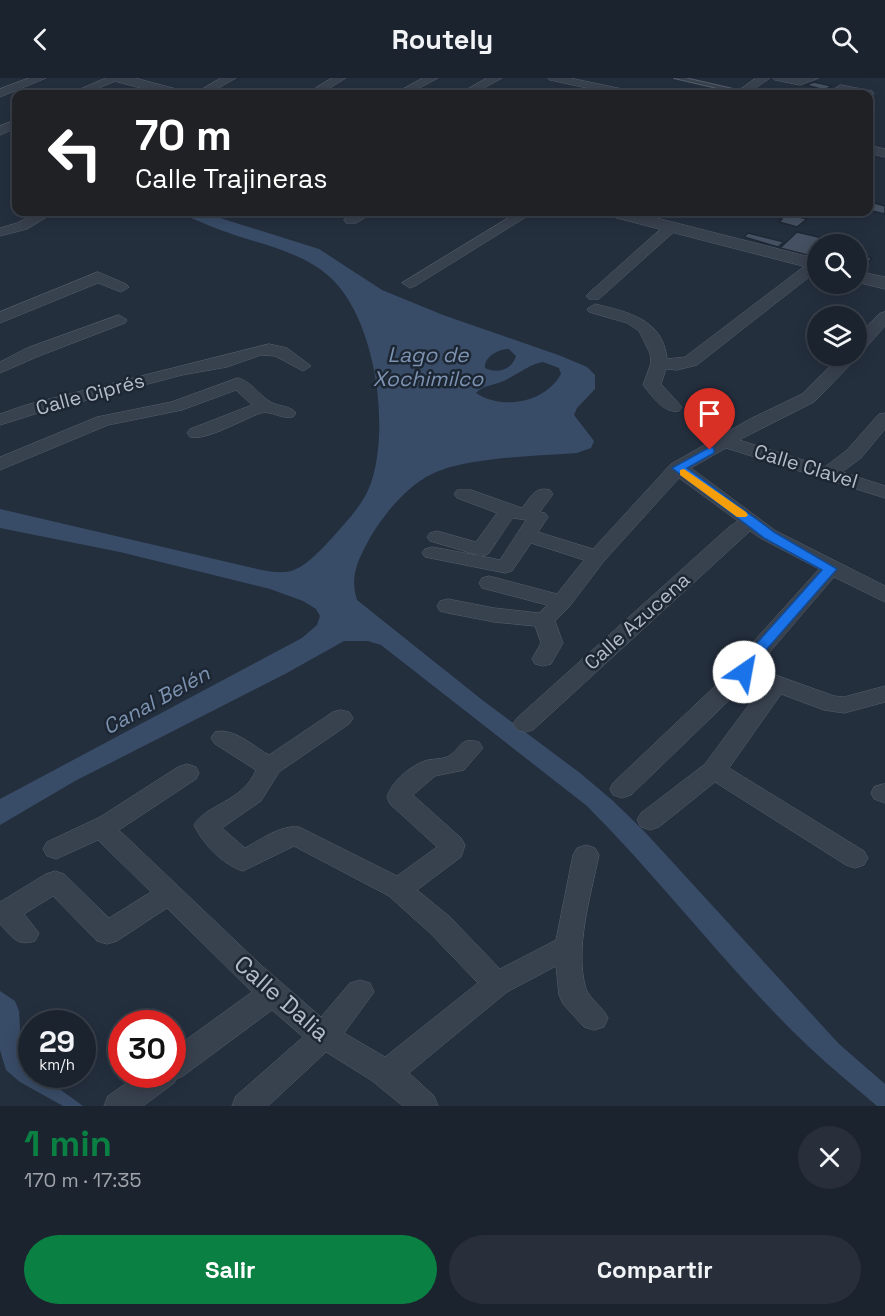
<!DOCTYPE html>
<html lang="es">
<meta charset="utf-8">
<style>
body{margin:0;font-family:"Space Grotesk",sans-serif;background:#282f3a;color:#f1f3f6;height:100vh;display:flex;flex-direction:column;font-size:22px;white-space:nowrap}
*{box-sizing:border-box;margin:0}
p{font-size:20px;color:#a0a4aa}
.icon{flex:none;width:33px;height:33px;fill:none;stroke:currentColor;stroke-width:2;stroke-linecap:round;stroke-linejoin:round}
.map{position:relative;height:1028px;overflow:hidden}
.details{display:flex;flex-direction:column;background:#1b232e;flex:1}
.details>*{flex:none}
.top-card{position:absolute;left:12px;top:12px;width:861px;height:126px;border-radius:12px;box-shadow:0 3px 15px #0003,0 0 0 2px #39404a;background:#202124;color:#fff;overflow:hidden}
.fabs{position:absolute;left:807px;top:156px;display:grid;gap:12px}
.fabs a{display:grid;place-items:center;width:60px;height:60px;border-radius:50%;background:#1b232e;box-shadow:0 3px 15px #0003,0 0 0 2px #39404a;font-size:30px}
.speed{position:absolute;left:18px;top:932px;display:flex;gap:12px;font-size:30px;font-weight:700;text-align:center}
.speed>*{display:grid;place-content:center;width:78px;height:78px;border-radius:50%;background:#1b232e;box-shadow:0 3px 15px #0003,0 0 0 2px #39404a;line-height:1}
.speed small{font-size:15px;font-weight:400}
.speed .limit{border:9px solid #d22;background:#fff;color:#111}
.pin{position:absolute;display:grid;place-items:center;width:51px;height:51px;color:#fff;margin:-62px -26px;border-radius:50% 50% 50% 0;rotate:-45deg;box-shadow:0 0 6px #0007}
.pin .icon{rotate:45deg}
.me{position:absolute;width:66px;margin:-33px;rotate:33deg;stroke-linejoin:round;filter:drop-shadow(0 0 4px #0008)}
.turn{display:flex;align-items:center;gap:21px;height:126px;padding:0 24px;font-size:27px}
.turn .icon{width:78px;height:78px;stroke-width:2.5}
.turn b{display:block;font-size:42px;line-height:51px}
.round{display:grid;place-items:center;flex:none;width:63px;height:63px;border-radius:32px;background:#282f3a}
.overview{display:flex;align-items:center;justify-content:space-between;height:102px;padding:0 24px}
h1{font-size:36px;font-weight:700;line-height:45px;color:#0b8043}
.primary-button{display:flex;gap:12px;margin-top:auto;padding:12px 24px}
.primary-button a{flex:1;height:69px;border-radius:36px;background:#0b8043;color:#fff;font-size:24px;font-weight:700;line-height:69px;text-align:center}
.primary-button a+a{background:#282f3a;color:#f1f3f6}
header{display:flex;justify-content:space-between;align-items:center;height:78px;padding:0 24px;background:#1b232e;font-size:27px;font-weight:700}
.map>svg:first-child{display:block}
.water{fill:#394c67;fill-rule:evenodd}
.building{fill:#455162;stroke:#1f2835;stroke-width:1.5}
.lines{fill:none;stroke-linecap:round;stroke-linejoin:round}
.service-casing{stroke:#565f6c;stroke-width:2}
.minor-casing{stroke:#565f6c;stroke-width:1}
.tertiary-casing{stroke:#565f6c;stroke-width:1}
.service{fill:#38414e;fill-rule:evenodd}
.minor{fill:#38414e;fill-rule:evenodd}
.tertiary{fill:#38414e;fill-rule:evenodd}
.route{fill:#1a73e8;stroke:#114b97;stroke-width:1.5}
.slow{fill:#f59e0b}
.labels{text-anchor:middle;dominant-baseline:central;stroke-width:5;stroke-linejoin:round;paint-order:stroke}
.street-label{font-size:20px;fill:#b4bcc9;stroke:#1d2633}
.water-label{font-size:21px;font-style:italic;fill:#7c92b1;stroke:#1d2633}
.near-street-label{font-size:24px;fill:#b4bcc9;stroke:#1d2633}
</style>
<header><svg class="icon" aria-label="back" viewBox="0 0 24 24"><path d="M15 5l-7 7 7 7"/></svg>Routely<svg class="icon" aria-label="search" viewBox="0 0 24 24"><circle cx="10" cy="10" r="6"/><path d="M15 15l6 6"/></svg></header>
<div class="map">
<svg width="885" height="1028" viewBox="0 0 885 1028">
<rect width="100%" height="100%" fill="#242f3e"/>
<!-- water -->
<g class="water">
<path d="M176,134H201L319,171L382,212L443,237L561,278L587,289L595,297V311L577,330L574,337L594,363L591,370L577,375C538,378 466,379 432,396C407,408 385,435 371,458C359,480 349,497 357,522L481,621L580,695L612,722L644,753L839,966L885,1006V1028H877C854,1008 830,989 808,968C729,893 664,805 587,728L381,567L368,563H344L285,596L75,703L0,747V721L302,560L317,547L320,538L316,531L303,523L270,511L120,474L0,450V431L240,487C255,490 279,498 294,492C308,486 321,472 332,460C346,444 364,426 371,405C390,349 376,245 333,202C305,174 262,167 226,154C209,148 192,140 176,134ZM509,271L516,278C512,292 497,296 485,290C484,279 498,271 509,271ZM543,284L559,290L561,296C546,324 503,333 476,315C482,308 490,308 498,305C514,300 528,286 543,284Z"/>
<path d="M0,913L15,923L19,933L21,967L31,987L32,996H39L83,1028H63L20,1004L6,992L0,972Z"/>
</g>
<!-- building -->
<g class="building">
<path d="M814,4L832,8L824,12L806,7Z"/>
<path d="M871,124L885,128V136L868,132Z"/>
<path d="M778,134L807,141L797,149L779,144L782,141L772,138Z"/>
<path d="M797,154L831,162L827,166H818V176L815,179L780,170Z"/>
<path d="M748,155L784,164L778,169L744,159Z"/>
<path d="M856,176L872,180L865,188L856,186Z"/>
</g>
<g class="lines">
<!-- service casing -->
<g class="service-casing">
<path id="service" d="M674,0H685L746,14L743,16Z"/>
</g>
<!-- minor casing -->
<g class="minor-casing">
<g id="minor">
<path d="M29,0H46L0,19V11Z"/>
<path d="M106,0H123L84,16H69Z"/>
<path d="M221,0H236L208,16H194Z"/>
<path d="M332,0H346L320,16H306Z"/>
<path d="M423,0H438L410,15H402L400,13Z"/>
<path d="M487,0H502L473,16H459Z"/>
<path d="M548,0H570L632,13L634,16H614L550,2Z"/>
<path d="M756,0H770L747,16H734Z"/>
<path d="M773,0H819L800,7L775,2Z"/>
<path d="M151,5L155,7V11L142,16H127Z"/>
<path d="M841,7L872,13L874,16L868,19V16L837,13L835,11Z"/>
<path d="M16,42V50L0,57V48Z"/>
<path d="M868,67L885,71V79L868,75Z"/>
<path d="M38,134H55L27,151L0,158V150L17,145Z"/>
<path d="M357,134H374L356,145H346L344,142Z"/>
<path d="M518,134H534L415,208L410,210L402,205Z"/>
<path d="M671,145L678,149L676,152L599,221H589L586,218L589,215L666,146Z"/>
<path d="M818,183V192L697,287L677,292L666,291L661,306L682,329L679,333C664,336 652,318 643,307L651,285L650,275L639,253L627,245L589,234L587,231L595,226C628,234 663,241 667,281L685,279L810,184Z"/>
<path d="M98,194L126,206L129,209L121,214L98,205L0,245V234Z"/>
<path d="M885,234V248L862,274L856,275V260L879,236Z"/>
<path d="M119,237L127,242L125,245L39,278L0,295V284L27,270Z"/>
<path d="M269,266L287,270L311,288L303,293L275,278L261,277L227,289L182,297L38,335L0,347V336L26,327Z"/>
<path d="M856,277L857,278L855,282L814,324L739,362L825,389L847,372L879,336L885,335V351L861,380L842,394L885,408V420L726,370L691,390L776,453L885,508V524L834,499L756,590L834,618L844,619L885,608V624L844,635L824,632L781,616L729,690L864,773L868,780L864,787L855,790L846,787L715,704L659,749L650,752L641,749L637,742L641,735L705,686L762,609L748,604L631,717L622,720L613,717L610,711L613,705L733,591L737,582L819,491L762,461L750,453L533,652L525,654L517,652L513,646L517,640L729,449L738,443L679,400L604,483L569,529L555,543L563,565L551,586L543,588L535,586L532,581L541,565L535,548L494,544L448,535L440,533L437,528L440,523L448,521L494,530L539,535L547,527L482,510L479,505L482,500L489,498L557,516L584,482L531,465L512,493L505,495L425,479L422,475L425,471L432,469L481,478L430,463L427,459L430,455L437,453L476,464L497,435L457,420L454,416L457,412H471L522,430C531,419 535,408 550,412L553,416L540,434L545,435L548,439L538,454L593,471L671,386L750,341L802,316L840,278ZM513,440L526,442L500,482L481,478L488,476Z"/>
<path d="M238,300C251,303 258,316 269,323C278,329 290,327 296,335L293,339C282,342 271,332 261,335C243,341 207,363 190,359L187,355L190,351L252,327L236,312L182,332L108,347L0,392V379L97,339L171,324Z"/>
<path d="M341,632L349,634L353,640L349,646L279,694L261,723L222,750L245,770C262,761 280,747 299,749L397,798L437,769L390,726L387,719C392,703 412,686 428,682C434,681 442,681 447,679C462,671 459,658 479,664L483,670L464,692L435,698L413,717L461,760L465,767L461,779L417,812L450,839L500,891L556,862L573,777L577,770L586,767L595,770L599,777C591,817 574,871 586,911C590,921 603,929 608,940L604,949L594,952L584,949L563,926L559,917L556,888L507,914L409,995L434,1018L438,1028H403L371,1002L326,974L268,1028H232L236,1018L303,959L272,932L183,998L176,1001L174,1005L143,1028H104L108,1018L139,996H172V972L252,914L167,830L117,863L107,866L97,863L53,818L24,836L39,855L35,863C17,869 11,858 0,846V824L46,796L55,793L64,796L109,840L151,814L98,762L56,781L47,778L43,771L47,764L100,739L178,689L187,686L196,689L199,695L196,701L119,752L262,888L321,939L350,905L360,902L370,905L374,914L344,955L385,979L478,905L430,855L389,818L294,768L243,793C223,787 203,766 194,747C206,726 243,724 256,692L215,666L211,660L215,654C233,649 253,668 269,677L333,634Z"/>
<path d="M883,706H885V725L874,721L871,715L874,709Z"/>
</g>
</g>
<!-- tertiary casing -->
<g class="tertiary-casing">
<g id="tertiary">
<path d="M112,0H135L184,13L186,16H164L114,3Z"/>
<path d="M606,134H633L818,181V192L609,138Z"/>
<path d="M856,193L885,199V211L856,204Z"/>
</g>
</g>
<!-- service -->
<use href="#service" class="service"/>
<!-- minor -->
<use href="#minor" class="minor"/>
<!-- tertiary -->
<use href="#tertiary" class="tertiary"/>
</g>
<!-- route -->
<path class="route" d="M710,369L714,370V375L687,390L774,454L837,491L752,588L749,598L744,599L737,594L740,584L822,492L764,460L672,390Z"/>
<!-- slow -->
<path class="slow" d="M684,391L746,434L748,437L746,439H737L680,397V392Z"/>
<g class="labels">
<!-- street labels -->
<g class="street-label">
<text transform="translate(90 316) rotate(-15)">Calle Ciprés</text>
<text transform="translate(806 388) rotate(17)">Calle Clavel</text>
<text transform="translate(637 543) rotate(-42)">Calle Azucena</text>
</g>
<!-- water labels -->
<g class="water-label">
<text x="428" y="276">Lago de<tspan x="428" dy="24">Xochimilco</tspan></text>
<text transform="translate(156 622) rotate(-29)">Canal Belén</text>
</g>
<!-- near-street labels -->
<g class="near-street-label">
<text transform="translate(282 920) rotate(41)">Calle Dalia</text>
</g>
</g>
</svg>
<div class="fabs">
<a><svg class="icon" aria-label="search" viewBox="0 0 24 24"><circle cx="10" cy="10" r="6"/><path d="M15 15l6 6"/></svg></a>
<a><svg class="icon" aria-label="layers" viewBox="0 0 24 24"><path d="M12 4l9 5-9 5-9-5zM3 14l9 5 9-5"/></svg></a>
</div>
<div class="speed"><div>29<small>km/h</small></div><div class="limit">30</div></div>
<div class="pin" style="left:710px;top:372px;background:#d93025"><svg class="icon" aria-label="arrive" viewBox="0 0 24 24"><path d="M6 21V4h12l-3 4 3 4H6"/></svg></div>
<svg class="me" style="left:744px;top:594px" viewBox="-20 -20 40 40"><circle r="19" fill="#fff"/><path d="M0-13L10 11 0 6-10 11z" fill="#1a73e8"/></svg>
<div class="top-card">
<div class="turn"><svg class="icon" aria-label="left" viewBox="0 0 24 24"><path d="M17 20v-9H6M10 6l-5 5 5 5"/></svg><div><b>70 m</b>Calle Trajineras</div></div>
</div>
</div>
<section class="details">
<div class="overview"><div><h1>1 min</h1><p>170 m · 17:35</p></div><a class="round"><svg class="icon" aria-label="close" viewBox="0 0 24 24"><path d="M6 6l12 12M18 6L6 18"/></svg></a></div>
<div class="primary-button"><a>Salir</a><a>Compartir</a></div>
</section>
